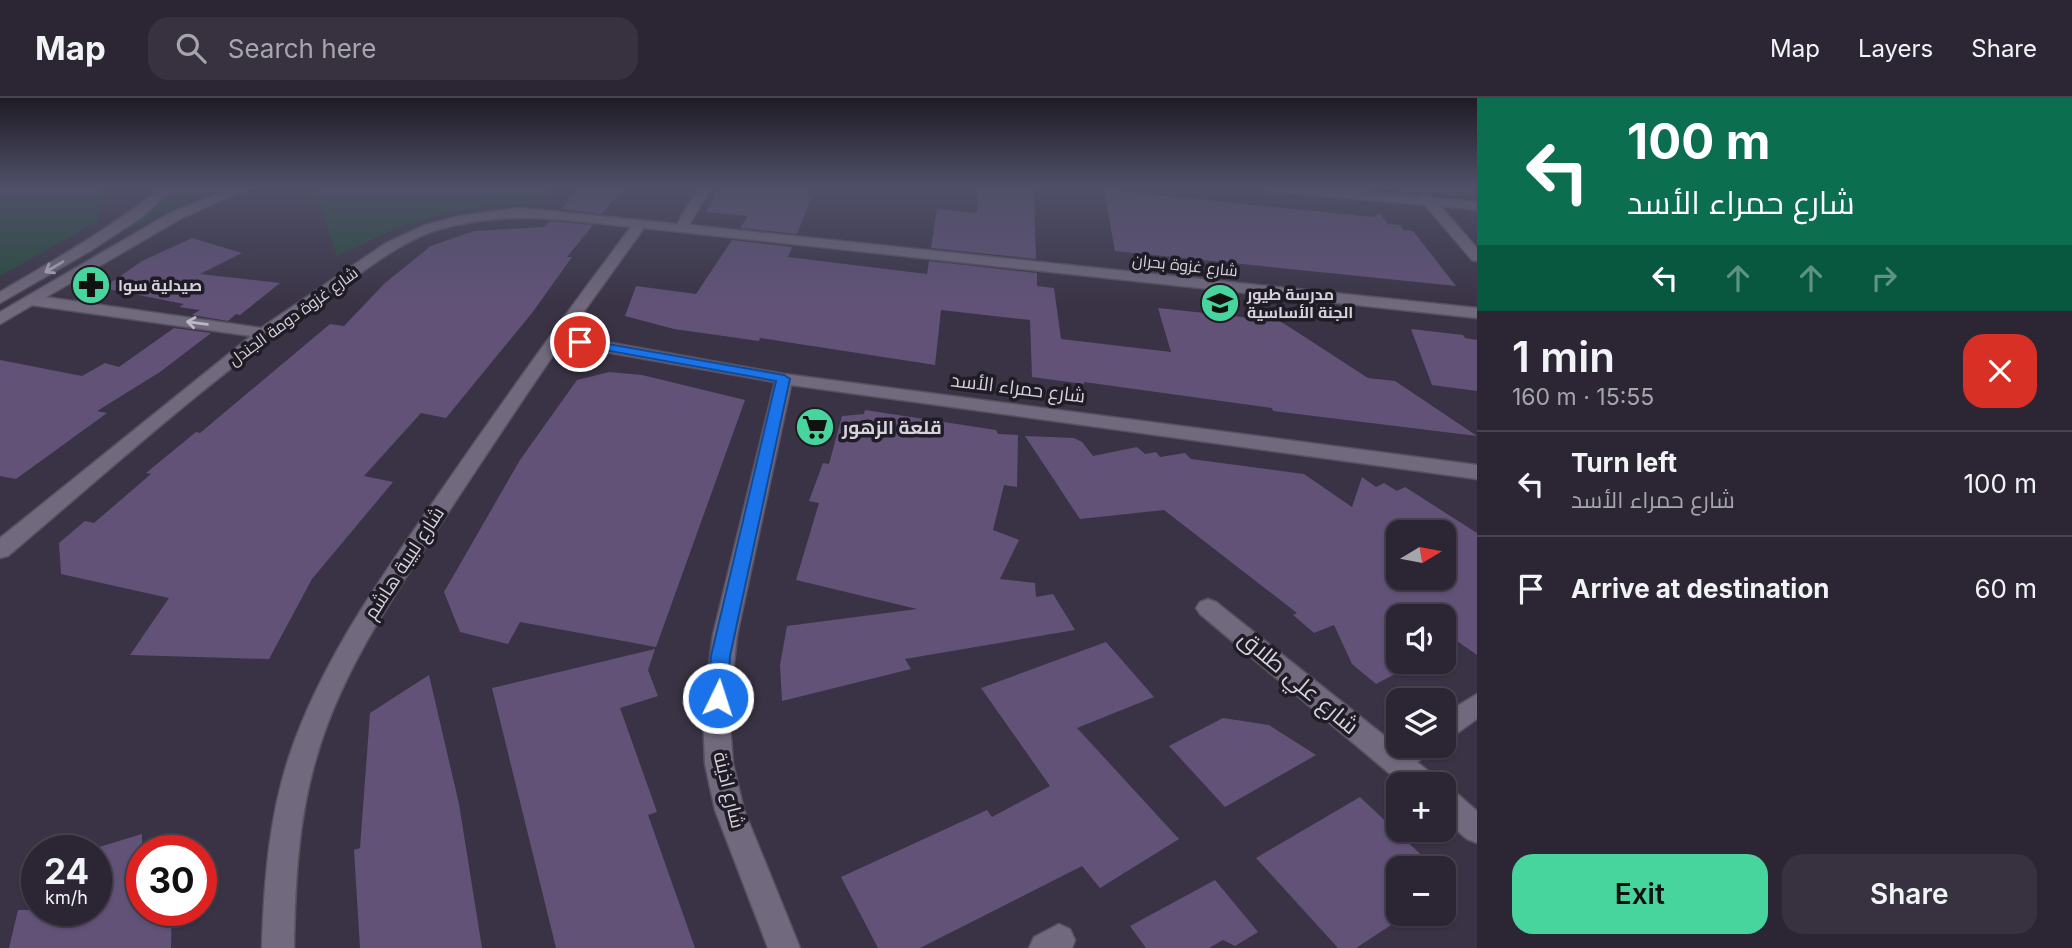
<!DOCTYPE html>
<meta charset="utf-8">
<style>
body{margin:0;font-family:Inter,Cairo,sans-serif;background:#383240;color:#f1f3f6;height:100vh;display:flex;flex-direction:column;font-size:26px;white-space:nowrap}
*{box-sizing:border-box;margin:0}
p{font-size:23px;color:#a6a5ac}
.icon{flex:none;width:38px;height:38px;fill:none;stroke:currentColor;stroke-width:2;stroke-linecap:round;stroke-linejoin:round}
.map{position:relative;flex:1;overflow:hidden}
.panel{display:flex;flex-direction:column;background:#2c2634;width:595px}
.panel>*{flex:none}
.hud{background:#0b6e4f;color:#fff;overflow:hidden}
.needle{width:46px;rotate:80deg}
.controls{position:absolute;left:1386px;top:422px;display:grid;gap:14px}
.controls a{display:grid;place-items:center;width:70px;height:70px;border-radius:14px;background:#2c2634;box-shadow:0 2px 5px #0004,0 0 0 2px #48434f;font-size:35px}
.speed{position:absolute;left:21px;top:737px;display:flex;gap:14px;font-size:35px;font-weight:700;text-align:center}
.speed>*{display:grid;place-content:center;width:91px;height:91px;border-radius:50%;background:#2c2634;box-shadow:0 2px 5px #0004,0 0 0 2px #48434f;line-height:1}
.speed small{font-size:18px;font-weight:400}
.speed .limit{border:10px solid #d22;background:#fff;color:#111}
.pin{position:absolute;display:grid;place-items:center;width:60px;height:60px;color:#fff;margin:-30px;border:4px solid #fff;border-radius:50%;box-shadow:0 2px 7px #0007}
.me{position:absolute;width:77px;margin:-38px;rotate:4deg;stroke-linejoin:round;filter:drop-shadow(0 0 5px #0008)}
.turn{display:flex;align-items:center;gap:24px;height:147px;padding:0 35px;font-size:32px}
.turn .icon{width:91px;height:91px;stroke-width:2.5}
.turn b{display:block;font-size:49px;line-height:60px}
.lanes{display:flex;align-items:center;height:66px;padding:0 35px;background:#0003;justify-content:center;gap:35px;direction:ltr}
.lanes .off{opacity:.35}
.round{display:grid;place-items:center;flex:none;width:74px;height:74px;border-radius:21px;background:#383240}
.head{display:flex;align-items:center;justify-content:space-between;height:119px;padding:0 35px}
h1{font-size:42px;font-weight:600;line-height:52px}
.action{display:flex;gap:14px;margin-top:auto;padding:14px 35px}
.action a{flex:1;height:80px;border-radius:21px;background:#48d49d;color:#111;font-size:28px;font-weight:600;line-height:80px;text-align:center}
.action a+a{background:#383240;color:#f1f3f6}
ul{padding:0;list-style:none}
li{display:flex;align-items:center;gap:21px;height:105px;padding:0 35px;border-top:2px solid #48434f}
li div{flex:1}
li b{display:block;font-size:26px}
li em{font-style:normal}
header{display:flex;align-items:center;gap:42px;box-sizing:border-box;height:98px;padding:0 35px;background:#2c2634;border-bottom:2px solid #48434f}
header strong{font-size:33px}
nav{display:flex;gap:38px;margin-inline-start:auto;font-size:24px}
.search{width:490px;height:63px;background:#383240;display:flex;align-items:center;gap:18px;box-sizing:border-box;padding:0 24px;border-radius:21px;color:#a6a5ac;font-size:26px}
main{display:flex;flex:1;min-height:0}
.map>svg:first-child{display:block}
.green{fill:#264c3b}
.building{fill:#625278;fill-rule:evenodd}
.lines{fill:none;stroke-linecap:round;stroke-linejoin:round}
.street-casing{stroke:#575160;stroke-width:3}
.secondary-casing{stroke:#575160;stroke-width:3}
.street{fill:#71697d;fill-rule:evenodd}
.secondary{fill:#71697d;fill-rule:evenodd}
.oneway{stroke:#bdb7c5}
.route{fill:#1a73e8;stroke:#114b97;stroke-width:2}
.labels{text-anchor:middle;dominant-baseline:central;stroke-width:7;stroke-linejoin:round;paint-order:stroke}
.far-street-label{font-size:16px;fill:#d6d1dd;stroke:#201c25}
.far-poi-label{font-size:16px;font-weight:bold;fill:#d6d1dd;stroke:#201c25;text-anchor:start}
.street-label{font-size:19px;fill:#d6d1dd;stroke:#201c25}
.poi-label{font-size:19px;font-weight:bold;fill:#d6d1dd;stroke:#201c25;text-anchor:start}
.near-street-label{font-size:23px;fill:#d6d1dd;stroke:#201c25}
</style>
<header>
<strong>Map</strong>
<div class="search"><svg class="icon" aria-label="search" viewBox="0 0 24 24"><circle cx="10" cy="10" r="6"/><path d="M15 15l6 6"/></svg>Search here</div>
<nav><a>Map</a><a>Layers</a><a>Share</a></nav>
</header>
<main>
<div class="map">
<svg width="1477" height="850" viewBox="0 0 1477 850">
<rect width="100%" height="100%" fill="#3a3345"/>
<!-- green -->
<g class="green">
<path d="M0,89H102L98,123L0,178Z"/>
<path d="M178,89H227L180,107L126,133Z"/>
<path d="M314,89H555L535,106L493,108L445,116L397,130L337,158Z"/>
<path d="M1356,89H1477V101L1357,90Z"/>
</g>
<!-- building -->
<g class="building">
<path d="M581,89H624L602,116L561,111Z"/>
<path d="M720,89H811L808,98L812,99L797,136L740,130L748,118L706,114Z"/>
<path d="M978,89H1034L1036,161L931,150L937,111L977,115Z"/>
<path d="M1104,92L1373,119L1380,115L1388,126L1400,127L1404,132L1413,133L1456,188L1115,153Z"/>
<path d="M550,123L593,127L567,159H572L532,215L446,320L421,315L364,378L393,384L312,481L269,561L130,557L169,500L61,476L59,445L85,423L94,425L151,376L146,375L196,334L200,335L330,226L344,228L385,185L431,148L474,133L544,129Z"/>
<path d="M192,140L242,155L200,176L280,185L240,217L236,216L228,223L192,217L200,212L179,209L184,206L103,190L142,163Z"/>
<path d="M732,142L792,149L788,159L927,176L929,163L1037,175V188L1054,190L1061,241L1171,254L1158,210L1280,223L1368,280L1395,283L1477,338L1273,313L1272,310L1084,284V286L1032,279L1030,222L941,212L935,267L760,240L759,243L674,231L625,218L636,188L696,196Z"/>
<path d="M174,230L211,235L160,274L97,313L107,315L16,381L0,378V262L82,278L105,265L119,269Z"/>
<path d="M1411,231L1463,237L1465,240L1477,242V293L1432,287Z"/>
<path d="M609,274L642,277L745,302L656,549L520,524L508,546L460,534L444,494L520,362L577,282Z"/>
<path d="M865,312L996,332L998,336L1018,337L1017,389L1004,387L993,432L1019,442L1000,481L1035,485L1036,499L1053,496L1075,532L905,561L911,571L782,603L780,567L787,528L917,511L796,482L819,405L809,403L823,365L829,366L842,318L864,316Z"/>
<path d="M1025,338L1074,340L1082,344L1093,358L1137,349L1145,356L1156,354L1160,359L1185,355L1191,361L1304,376L1352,409L1362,379L1376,389L1384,385L1397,393L1405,389L1477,435V557L1457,543L1444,550V518H1398V564H1418L1376,586L1352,566L1334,527L1314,535L1293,517L1297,515L1164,412L1080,421ZM1398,434H1444V480H1398Z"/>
<path d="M1106,544L1154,599L1077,630L1179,741L1100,790L1082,768L920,850H878L841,779L987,712L992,719L1050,688L981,590Z"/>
<path d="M655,551L648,572L658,598L620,610L657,714L648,717L695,850H556L492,590Z"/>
<path d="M429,577L459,706L482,850H360L354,752L360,750L370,615Z"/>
<path d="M1223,620L1269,627L1316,657L1225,709L1169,648Z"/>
<path d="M1360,699L1435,770H1398V816H1408L1356,850H1338L1256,760Z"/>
<path d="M142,736V812H172L171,850H9L18,812H96V750Z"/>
<path d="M1215,782L1258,834L1235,848L1223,842L1209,850H1146L1130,828Z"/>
</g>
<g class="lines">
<!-- street casing -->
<g class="street-casing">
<g id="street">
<path d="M699,89H711L689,127L1477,210V220L644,130L567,237L784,276L1477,367V381L791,287L737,537L729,614L733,666L744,712L800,850H768L715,712L705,666L703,614L713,537L775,284L561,246C518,308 476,372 434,436C388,506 339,579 316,661C298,722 295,786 294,850H262C264,785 269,718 290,656C323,559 385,474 443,390C505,300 566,215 631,129C564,121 503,112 437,132C399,144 366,172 333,195C218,274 114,368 8,458L0,460V440L251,238L31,207L23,202L31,197L261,230L386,145L425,127L460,118L520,110L677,126Z"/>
<path d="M1264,89H1313L1420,99L1426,96L1433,100L1477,104V112L1440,108L1477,150V163L1472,162L1425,107L1270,93Z"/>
<path d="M1208,501L1216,504L1396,647L1431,648L1427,657L1417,664L1433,677L1437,686H1402L1200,516L1196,510L1200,504Z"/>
<path d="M1477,596V621L1453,638L1444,642V616Z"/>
<path d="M1444,690L1454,693L1477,713V745L1467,741L1444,721Z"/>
<path d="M1059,826L1070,831L1075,842L1072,850H1029L1034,839Z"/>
</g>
</g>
<!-- secondary casing -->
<g class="secondary-casing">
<g id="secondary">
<path d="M162,89H176L142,119L90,153L0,205V194C56,161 112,130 162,89Z"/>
<path d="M234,89H251L180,121L0,226V214L170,115Z"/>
</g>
</g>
<!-- street -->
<use href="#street" class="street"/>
<!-- secondary -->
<use href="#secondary" class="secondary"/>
</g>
<!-- one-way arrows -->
<defs><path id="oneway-shaft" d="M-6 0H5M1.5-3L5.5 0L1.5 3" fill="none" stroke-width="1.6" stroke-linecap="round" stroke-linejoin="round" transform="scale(1.75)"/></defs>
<g class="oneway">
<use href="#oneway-shaft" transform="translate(54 169) rotate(149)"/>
<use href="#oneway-shaft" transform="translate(197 225) rotate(-172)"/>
</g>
<!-- sky -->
<linearGradient id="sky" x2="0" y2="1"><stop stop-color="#201c26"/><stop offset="0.43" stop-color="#4f5068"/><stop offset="1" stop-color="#4f5068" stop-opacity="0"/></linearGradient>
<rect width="1477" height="208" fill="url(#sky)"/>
<!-- route -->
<path class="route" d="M580,241L784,277L790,281L730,558L727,600L724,606L718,608L711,606L708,600L711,558L776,283L576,247V242Z"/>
<!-- icons -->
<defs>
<g id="pharmacy-disc" transform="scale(2.0125)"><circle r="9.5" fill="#48d49d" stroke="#201c25"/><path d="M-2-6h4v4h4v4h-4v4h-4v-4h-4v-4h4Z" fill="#111"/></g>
<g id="school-disc" transform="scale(2.0125)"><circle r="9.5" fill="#48d49d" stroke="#201c25"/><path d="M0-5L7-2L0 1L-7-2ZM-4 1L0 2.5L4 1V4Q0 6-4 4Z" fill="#111"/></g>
<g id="supermarket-disc" transform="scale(2.0125)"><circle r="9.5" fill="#48d49d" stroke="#201c25"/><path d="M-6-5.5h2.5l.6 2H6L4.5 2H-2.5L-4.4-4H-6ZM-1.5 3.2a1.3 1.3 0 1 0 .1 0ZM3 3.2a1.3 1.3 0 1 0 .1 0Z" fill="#111"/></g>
</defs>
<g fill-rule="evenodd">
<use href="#pharmacy-disc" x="91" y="187"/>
<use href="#school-disc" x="1220" y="205"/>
<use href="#supermarket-disc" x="815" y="329"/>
</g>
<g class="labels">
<!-- far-street labels -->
<g class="far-street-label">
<text transform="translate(1185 167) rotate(6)">شارع غزوة بحران</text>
<text transform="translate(293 218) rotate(-36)">شارع غزوة دومة الجندل</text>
</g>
<!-- far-poi labels -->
<g class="far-poi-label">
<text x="118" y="187">صيدلية سوا</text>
<text x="1247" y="196">مدرسة طيور<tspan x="1247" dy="18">الجنة الأساسية</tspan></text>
</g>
<!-- street labels -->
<g class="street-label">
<text transform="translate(1018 290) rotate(7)">شارع حمراء الأسد</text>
<text transform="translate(404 465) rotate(-57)">شارع لبيبة هاشم</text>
<text transform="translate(729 692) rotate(76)">شارع اذينة</text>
</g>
<!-- poi labels -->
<g class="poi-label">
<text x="842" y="329">قلعة الزهور</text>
</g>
<!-- near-street labels -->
<g class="near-street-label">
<text transform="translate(1299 584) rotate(40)">شارع علي طلاق</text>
</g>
</g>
</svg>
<div class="controls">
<a><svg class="needle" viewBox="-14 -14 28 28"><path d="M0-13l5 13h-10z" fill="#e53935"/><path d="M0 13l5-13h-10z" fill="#a6a5ac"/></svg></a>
<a><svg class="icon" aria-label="sound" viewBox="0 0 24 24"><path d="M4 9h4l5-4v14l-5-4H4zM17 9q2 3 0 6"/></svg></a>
<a><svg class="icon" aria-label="layers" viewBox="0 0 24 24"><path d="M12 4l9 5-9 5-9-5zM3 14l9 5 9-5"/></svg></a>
<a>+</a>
<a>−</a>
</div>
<div class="speed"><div>24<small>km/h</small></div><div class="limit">30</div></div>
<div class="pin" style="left:580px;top:244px;background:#d93025"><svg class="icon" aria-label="arrive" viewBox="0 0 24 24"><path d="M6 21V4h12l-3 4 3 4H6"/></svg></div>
<svg class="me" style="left:718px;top:600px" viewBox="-20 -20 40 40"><circle r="17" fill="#1a73e8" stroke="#fff" stroke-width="3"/><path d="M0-11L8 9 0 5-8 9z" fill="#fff"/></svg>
</div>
<section class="panel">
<div class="hud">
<div class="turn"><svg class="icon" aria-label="left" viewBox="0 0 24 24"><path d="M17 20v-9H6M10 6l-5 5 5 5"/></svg><div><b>100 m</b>شارع حمراء الأسد</div></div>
<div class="lanes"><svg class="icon" aria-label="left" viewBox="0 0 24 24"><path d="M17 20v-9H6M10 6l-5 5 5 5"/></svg><svg class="icon off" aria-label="ahead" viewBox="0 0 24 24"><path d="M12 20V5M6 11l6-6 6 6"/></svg><svg class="icon off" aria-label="ahead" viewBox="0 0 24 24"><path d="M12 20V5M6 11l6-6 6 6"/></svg><svg class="icon off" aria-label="right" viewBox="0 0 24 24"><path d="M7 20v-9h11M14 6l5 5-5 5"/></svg></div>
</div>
<div class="head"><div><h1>1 min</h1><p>160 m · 15:55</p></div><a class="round" style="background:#d93025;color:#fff"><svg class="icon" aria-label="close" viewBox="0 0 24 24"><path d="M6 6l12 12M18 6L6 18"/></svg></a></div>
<ul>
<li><svg class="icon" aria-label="left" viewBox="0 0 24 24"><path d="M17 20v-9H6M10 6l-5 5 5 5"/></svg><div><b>Turn left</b><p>شارع حمراء الأسد</p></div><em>100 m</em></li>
<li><svg class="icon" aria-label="arrive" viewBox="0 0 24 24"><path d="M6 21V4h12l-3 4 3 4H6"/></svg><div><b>Arrive at destination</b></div><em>60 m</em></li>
</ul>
<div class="action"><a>Exit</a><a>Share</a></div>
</section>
</main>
